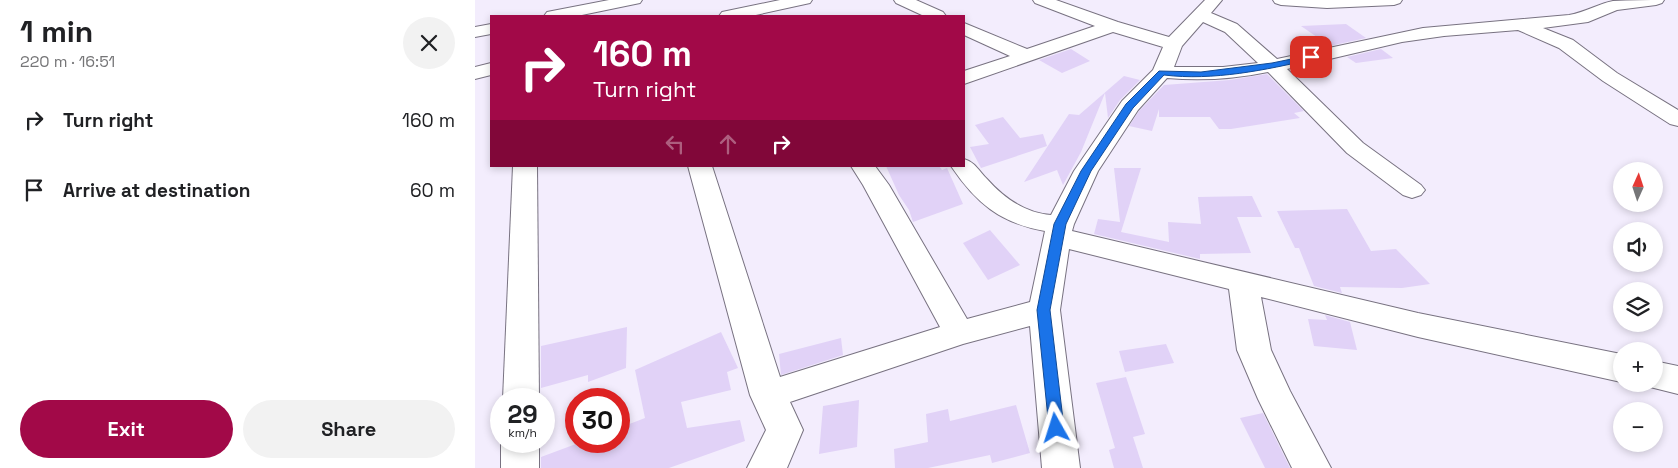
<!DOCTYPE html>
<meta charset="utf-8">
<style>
body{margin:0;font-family:"Space Grotesk",sans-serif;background:#f2f2f2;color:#202124;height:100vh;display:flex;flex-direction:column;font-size:19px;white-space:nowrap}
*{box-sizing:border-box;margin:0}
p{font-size:16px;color:#757577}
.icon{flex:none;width:28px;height:28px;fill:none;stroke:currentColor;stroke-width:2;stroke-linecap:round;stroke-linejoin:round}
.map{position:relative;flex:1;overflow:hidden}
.sheet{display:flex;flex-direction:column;background:#fff;width:475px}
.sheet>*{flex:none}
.top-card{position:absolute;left:15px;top:15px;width:475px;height:152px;border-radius:0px;box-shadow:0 2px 8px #0003;background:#a20948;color:#fff;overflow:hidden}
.needle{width:32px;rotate:3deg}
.fabs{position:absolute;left:1138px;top:162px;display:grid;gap:10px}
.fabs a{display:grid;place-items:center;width:50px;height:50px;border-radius:50%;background:#fff;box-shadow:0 2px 8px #0003;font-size:25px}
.speed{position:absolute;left:15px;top:388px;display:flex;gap:10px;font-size:25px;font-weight:700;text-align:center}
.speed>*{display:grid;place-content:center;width:65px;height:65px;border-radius:50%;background:#fff;box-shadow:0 2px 8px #0003;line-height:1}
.speed small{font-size:12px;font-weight:400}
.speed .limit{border:8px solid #d22;background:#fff;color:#111}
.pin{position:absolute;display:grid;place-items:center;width:42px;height:42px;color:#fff;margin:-21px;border-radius:10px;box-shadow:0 2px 8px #0006}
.me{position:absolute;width:55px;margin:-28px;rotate:354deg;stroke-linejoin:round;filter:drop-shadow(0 0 4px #0008)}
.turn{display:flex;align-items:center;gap:18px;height:105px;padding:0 20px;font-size:22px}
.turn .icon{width:65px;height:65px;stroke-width:2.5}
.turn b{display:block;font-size:35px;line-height:42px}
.lanes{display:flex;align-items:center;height:48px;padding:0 20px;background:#0003;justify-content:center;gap:25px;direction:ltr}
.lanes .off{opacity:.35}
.round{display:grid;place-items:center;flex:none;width:52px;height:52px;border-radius:26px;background:#f2f2f2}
.overview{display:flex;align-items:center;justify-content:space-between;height:85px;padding:0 20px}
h1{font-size:30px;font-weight:600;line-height:38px}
.button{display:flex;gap:10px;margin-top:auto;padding:10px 20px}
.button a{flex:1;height:58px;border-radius:30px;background:#a20948;color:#fff;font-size:20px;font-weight:600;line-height:58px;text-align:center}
.button a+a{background:#f2f2f2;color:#202124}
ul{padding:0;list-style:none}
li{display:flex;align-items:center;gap:15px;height:70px;padding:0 20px}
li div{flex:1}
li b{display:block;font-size:19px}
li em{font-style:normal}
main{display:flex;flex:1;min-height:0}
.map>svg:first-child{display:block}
.building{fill:#e1d2f7}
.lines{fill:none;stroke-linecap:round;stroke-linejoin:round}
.street-casing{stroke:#787281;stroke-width:2}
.street{fill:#fff;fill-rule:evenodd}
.route{fill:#1a73e8;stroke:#114b97}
</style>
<main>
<section class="sheet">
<div class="overview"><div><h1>1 min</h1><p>220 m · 16:51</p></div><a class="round"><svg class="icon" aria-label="close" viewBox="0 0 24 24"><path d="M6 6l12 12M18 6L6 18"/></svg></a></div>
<ul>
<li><svg class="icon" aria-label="right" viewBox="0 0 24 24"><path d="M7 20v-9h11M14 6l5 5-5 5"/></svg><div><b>Turn right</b></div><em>160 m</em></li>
<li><svg class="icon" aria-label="arrive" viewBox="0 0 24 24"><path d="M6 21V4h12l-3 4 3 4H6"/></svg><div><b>Arrive at destination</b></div><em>60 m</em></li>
</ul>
<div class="button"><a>Exit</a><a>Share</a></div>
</section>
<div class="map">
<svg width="1203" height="468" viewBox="0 0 1203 468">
<rect width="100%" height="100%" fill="#f3edfd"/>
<!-- building -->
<g class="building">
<path d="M871,24L891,38L855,46L826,26Z"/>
<path d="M596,49L615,61L587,73L564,60Z"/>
<path d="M906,49L918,58L881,63L872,57Z"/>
<path d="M792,74L829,111L819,113L825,118L756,129H744L735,117H684V109L677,131L654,126L664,111L689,85L755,80Z"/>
<path d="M649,76L665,80L645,100L633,118L630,93L606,152L588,185L582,170L549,182L594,114L604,115Z"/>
<path d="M528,117L545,138L568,134L572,146L506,168L495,147L514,144L500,125Z"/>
<path d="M411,166H464L467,170L472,168L488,204L438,222L434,210L424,195Z"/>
<path d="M639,168H666L646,232L694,242L693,222L726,224L723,197L777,196L787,217H762L776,253L725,254V259L619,234L623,219L645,222Z"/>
<path d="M872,209L896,251L921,249L955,284L927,288L865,287L867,293L839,286L824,248H820L802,211Z"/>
<path d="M515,230L545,265L513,280L488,243Z"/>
<path d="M850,315L875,322L882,350L839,346L833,319L852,320Z"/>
<path d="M152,327L151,368L113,382V375L66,388V346Z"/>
<path d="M246,332L263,368L252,372L256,390L206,402L212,428L265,420L270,441L194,468H66V457L109,441H144V428L170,418L160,370Z"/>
<path d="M366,338L368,355L306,375L304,354Z"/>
<path d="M691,344L699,363L650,372L644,351Z"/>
<path d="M651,377L670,434L658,437L668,468H639L634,450L640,448L621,383Z"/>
<path d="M384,400L382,447L344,454L348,406Z"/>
<path d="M541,405L555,453L517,463L515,455L453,468H420L419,449L453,442L451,414L473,409L475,421Z"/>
<path d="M788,413L815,468H790L765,418Z"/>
</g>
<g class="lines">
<!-- street casing -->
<g class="street-casing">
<g id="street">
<path d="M134,0H167L165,3L102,16H69L72,12Z"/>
<path d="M305,0H337L335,3L276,16H244L247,12Z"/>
<path d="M419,0H441L468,12L471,16H449L421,3Z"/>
<path d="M558,0H581L643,22L694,37L730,0H747L736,13L762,24L802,59L948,28L1094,15C1111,12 1123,4 1138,1C1155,0 1173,0 1189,0L1187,3L1181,5L1142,10L1113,22L1068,28L1098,40L1142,73L1203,110V126L1195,124L1128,81L1084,48L1043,30L969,36L927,42L812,69L888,143L946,185L950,190L946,195L937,198L928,195L872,153L793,72C759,79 726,81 692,78L663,110L623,171L599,224L597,231L943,313L1146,354V382L943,337L786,297L796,350L815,391L856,468H817L783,399L762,350L754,289L594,249L585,310L605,468H567L555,326L488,344L315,402L328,430L312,468H272L291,430L275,395L213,166H237L305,377L465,327L388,185L376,166H400L414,185L492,319L555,302L570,231C525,223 501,203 476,166H489V159C500,162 504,171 512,179C529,198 550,213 576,215L599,171L647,101L678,70L688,47L638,32L489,84V71L535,56L489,35V23L552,49L620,26L560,3ZM728,22L750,32L783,63L748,67H699L707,46Z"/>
<path d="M798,0H927L925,3L919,5L852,8L806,5L800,3Z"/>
<path d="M16,24V34L0,37V27Z"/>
<path d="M16,63V75L0,79V67Z"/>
<path d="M38,166H62L64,399H28Z"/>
<path d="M1179,361L1203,366V394L1167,385L1179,384Z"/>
<rect x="26" y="441" width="38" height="27"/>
</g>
</g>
<!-- street -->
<use href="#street" class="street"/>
</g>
<!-- route -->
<path class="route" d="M836,55L838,56V59C791,70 738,81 689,75L658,108L616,171L591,224L575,310L589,428L587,433L581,435L576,433L574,428L562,310L579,224L606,171L651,104L684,71L726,72L797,63Z"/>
</svg>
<div class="fabs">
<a><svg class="needle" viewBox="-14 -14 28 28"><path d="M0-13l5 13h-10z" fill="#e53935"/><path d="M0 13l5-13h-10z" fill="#757577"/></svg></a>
<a><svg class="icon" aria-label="sound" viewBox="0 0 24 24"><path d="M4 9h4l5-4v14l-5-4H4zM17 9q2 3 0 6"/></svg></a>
<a><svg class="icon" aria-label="layers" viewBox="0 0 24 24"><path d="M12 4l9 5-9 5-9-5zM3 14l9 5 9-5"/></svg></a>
<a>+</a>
<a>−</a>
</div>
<div class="speed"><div>29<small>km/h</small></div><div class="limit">30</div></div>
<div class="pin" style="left:836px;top:57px;background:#d93025"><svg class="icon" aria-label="arrive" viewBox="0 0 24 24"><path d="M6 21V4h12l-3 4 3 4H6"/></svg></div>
<svg class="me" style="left:581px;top:428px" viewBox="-20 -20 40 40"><path d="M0-17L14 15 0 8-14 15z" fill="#1a73e8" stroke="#fff" stroke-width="4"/></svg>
<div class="top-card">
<div class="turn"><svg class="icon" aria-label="right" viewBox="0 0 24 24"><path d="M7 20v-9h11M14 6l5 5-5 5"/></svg><div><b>160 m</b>Turn right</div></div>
<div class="lanes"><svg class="icon off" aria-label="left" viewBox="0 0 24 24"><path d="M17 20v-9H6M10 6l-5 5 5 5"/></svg><svg class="icon off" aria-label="ahead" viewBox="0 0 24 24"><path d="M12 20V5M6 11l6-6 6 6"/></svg><svg class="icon" aria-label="right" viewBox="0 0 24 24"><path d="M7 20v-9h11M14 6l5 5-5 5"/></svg></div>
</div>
</div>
</main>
